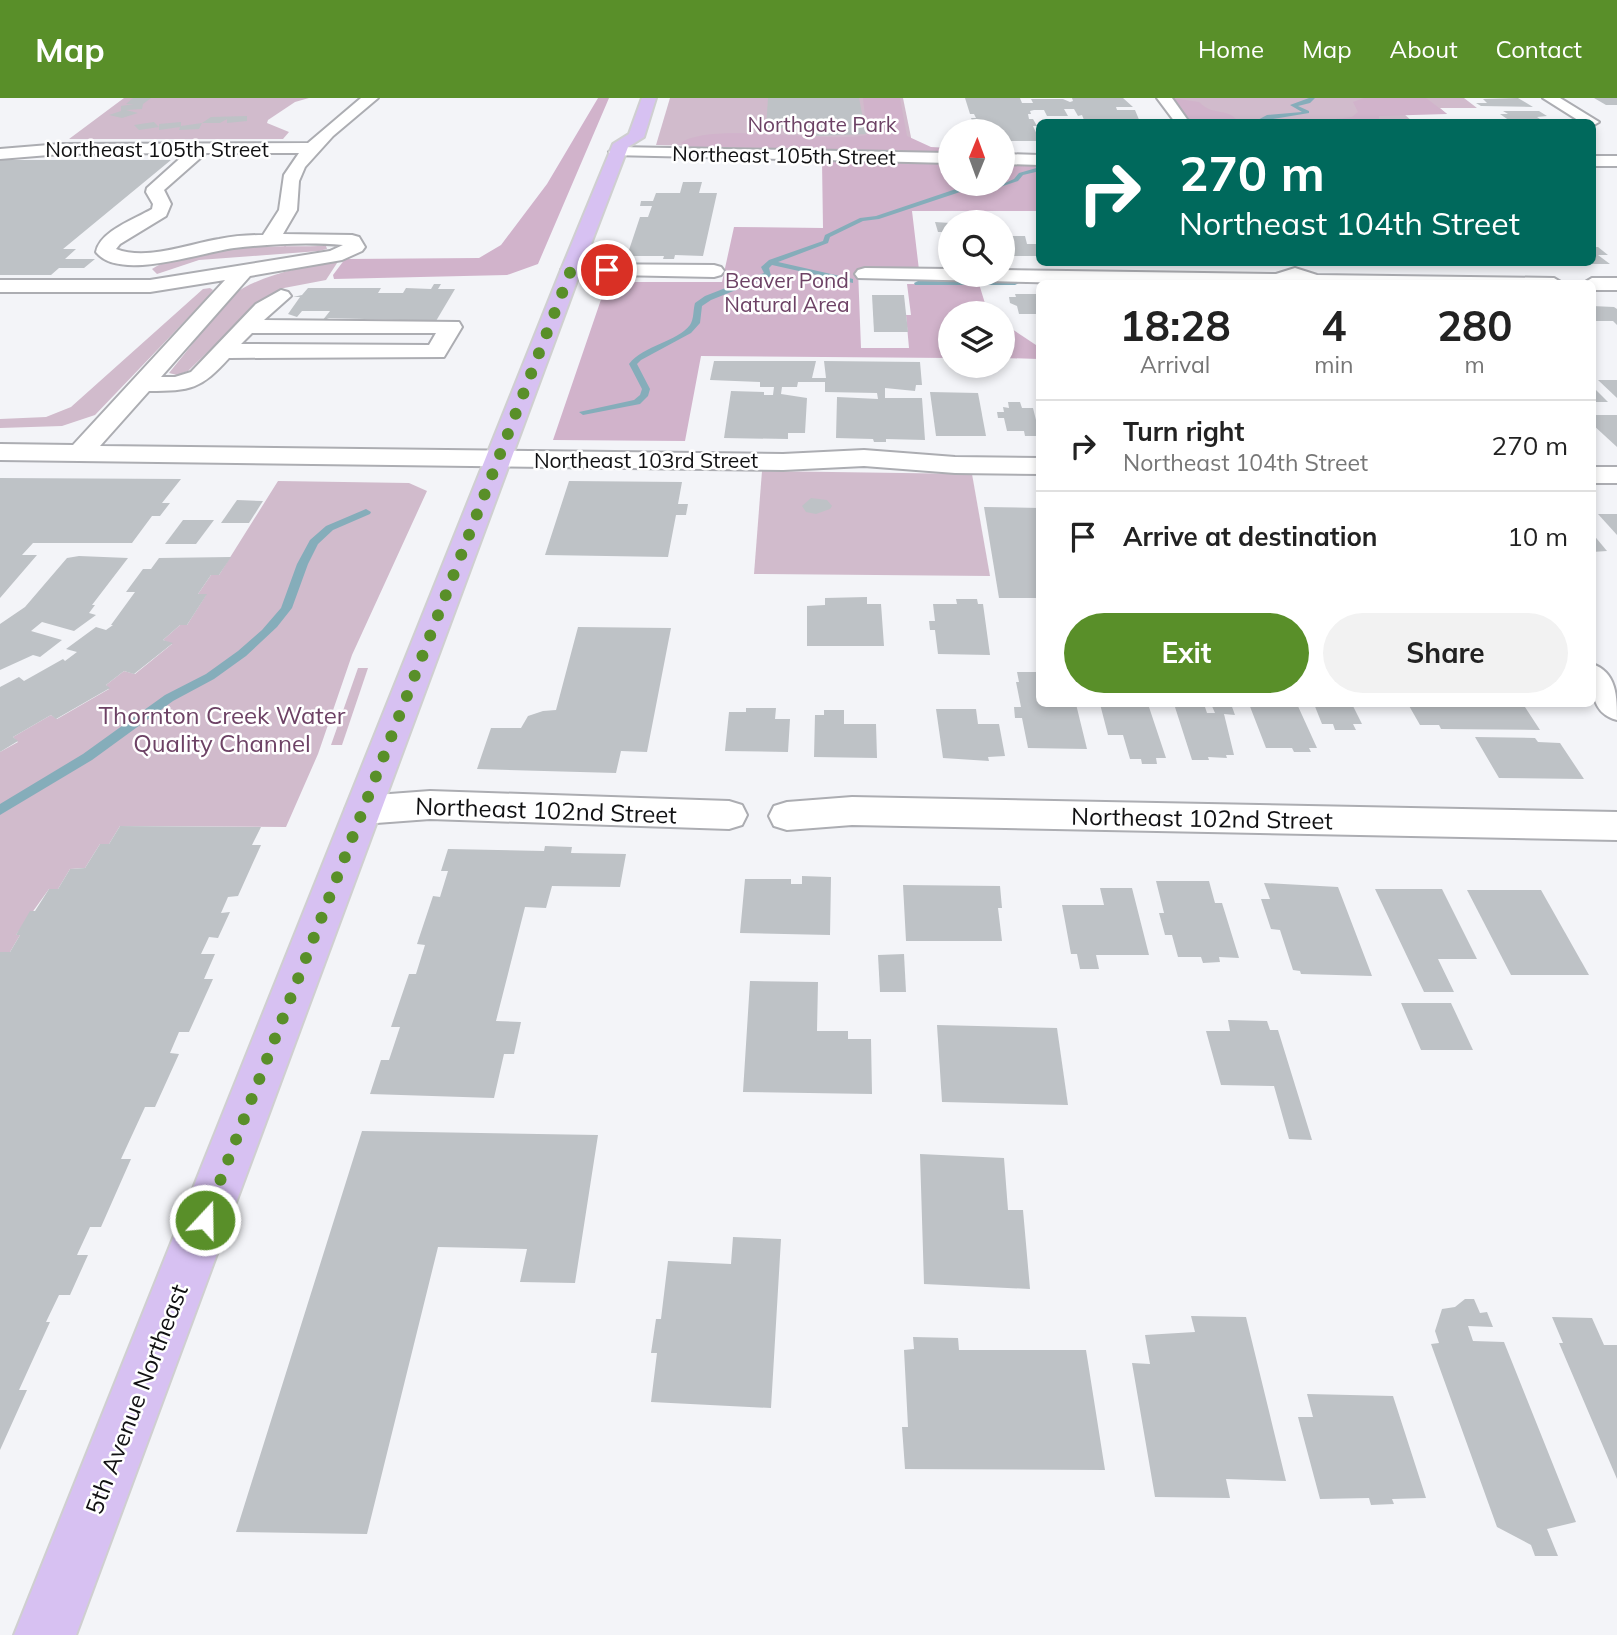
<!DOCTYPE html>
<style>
body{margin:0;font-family:Mulish,sans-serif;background:#f2f2f2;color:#222;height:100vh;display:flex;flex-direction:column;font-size:26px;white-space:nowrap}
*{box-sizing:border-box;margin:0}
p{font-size:23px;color:#767676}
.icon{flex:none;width:38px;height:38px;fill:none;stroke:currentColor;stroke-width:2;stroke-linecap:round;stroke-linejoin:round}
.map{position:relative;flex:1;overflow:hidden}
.panel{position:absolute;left:1036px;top:182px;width:560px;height:427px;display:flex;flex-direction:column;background:#fff;border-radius:10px;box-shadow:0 4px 10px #0003}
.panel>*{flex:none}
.hud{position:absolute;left:1036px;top:21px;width:560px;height:147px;border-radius:10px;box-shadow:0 4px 10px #0003;background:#00695c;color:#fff;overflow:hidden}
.needle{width:46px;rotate:1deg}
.buttons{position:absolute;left:938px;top:21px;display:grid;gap:14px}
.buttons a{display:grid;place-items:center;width:77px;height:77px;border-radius:50%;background:#fff;box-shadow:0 4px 10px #0003;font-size:35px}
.pin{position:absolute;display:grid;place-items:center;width:60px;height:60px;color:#fff;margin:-30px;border:4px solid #fff;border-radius:50%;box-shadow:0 2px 7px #0007}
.me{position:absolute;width:77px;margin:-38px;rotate:21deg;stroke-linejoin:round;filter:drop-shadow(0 0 5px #0008)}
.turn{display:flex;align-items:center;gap:24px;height:147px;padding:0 28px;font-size:32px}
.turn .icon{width:91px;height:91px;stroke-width:2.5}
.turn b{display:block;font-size:49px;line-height:60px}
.eta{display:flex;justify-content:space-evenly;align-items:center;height:119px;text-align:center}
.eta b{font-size:42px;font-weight:700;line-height:49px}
.cta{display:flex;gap:14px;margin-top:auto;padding:14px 28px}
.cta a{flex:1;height:80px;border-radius:42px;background:#598f29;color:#fff;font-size:28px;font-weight:700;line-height:80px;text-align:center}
.cta a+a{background:#f2f2f2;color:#222}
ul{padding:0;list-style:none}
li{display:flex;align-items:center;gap:21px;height:91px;padding:0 28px;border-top:2px solid #e0e0e0}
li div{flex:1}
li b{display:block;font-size:26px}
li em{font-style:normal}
header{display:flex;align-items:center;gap:42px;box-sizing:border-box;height:98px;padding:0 35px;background:#598f29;color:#fff}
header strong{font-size:33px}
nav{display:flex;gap:38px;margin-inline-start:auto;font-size:24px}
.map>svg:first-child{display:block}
.green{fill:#d1bbcc}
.forest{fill:#d1b3cb}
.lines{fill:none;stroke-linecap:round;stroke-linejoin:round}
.stream{fill:#85adba;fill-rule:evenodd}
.building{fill:#bec2c6}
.minor-casing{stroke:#acadb2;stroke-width:4}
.major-casing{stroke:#cfcfd0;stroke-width:4}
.minor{fill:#fff;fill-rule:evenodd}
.major{fill:#d7c1f2;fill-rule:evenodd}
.route{stroke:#598f29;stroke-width:12;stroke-dasharray:0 21.6}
.labels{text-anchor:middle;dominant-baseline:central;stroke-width:5;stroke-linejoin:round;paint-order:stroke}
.far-park-label{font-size:21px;fill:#6d4265;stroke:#fff}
.far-street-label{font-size:21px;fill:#111113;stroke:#fff}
.park-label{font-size:24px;fill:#6d4265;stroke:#fff}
.street-label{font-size:24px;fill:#111113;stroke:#fff}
</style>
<header>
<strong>Map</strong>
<nav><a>Home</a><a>Map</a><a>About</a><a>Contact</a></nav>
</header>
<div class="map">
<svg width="1617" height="1537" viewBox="0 0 1617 1537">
<rect width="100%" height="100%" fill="#f3f4f8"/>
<!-- green -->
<g class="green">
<path d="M124,0H309L295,4L268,22L267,25L289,34L283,41H69Z"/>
<path d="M670,0H903L914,54L656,47Z"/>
<path d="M1172,0H1464L1477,10H1440L1447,16H1404L1413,24H1191Z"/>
<path d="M326,148L327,151L319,153L199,162L157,176L152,171C192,145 279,149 326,148Z"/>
<path d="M339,162L326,182L284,190L259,204L188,273L177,277L169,275L232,197C264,175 302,170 339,162Z"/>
<path d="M210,190L213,192L207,200L95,317L62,328L0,330V321L46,319L71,309L203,191Z"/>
<path d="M762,373L972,376L990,478L754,476Z"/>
<path d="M278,383L409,385L427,393L352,557L318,656L286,729L120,728L109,746H100L85,770L70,771L58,791H49L16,837H20L10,854H0V654L18,644L13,639L51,617L57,621L109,591L106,587L124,573L135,576L172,546L163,542L180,527H187L206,497L198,496L211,477H219Z"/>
<path d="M358,570H368L342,647H331Z"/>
</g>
<!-- forest -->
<g class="forest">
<path d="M598,0H609L538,166L507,177L334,181L333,177L345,161L479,160L501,147L547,86Z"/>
<path d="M863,0H900L907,38L931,49L950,50V56H813L694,51L681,45C709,23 825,46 867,37Z"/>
<path d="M1172,0L1199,4C1214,19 1225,9 1237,22L1233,24H1191Z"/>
<path d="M1364,0H1426L1447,16L1379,18V24H1311L1352,19L1358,14L1353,4Z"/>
<path d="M822,63L950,64V86H1003V64H1039V113H912L919,172H858L861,250H909L906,217H911L907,186H979L988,215H950V260L701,258L685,343L553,342L607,184H722L734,129L823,130Z"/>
<path d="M1003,225L1039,249V261L1003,260Z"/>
</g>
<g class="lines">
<!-- stream -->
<g class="stream">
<path d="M1309,0H1315L1310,5L1298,8L1309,13V15L1254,24L1267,17L1302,14L1290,7Z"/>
<path d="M1040,69V73L1023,77L1018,83L991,92L963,93L879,121L863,123L830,139L828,145L778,164L853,181V185L772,167L769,170L771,178L711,202L702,208L700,225L691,235L641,262L637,266L650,291L648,298L640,306L583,317L579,314L634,302L640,297L642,291L629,266C644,247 677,244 690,227C694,221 693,212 695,205L705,198L764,175L761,169L769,162L823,143L825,137L860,120L876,118L962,89H988L1003,86L1014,81L1019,75Z"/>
<path d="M918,183H1015L1019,185L1015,187H915L914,185Z"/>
<path d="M366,411L371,414L370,416L333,432L318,446L308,466L292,510L277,529L246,558L214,581L173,603L92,662L0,717V706L83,656L165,597L206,576L238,553L262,532L281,510L297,466L310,442L326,428Z"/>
</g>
</g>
<!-- building -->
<g class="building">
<path d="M133,0H151L143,6L142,11L126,12L138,15L122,20L109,17L121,13V8L134,6H126Z"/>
<path d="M768,0H859L866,36L815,38V35H803V30H766Z"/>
<path d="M965,0H1020L1022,5H1033L1031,1H1063L1070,4L1073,3L1072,0H1123L1133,9H1116L1117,12H1135L1140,24H1082L1080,22H1084L1082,17L1078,18L1074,11H1064L1068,18H1047L1044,12H1034L1030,13L1031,16H1028L1029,21H1033L1037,28H1033L1040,43H1003V33H979L978,28H974L971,20H976L974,16H970Z"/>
<path d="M1518,0L1533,9L1481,8L1476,5H1487L1483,1Z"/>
<path d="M1594,0H1617V7H1606Z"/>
<path d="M1503,13H1539L1547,18L1537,19L1543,23H1510L1500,16H1508Z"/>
<path d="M247,18V23L227,25V21L220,25H202L199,31L179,32L180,29L159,32V29L139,32L134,27L154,24L159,29V26L181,24V28L202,25L211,19Z"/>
<path d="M0,62H171L63,151H76L65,161H95L84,170H59L51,177H0Z"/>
<path d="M683,84H702L699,95H717L703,158L675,157L674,161H663L664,158H627L640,119H648L652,108H640L641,103H653L656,95H680Z"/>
<path d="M935,124L950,125V134H938Z"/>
<path d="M1005,138H1025L1027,146H1039L1040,158H1011Z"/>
<path d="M1592,149H1598L1608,157H1598L1610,166H1592Z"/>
<path d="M1186,164H1231L1233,168H1188Z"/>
<path d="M1323,164H1363L1366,168H1326Z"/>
<path d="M434,186H441L438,191H455L436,223L329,220L322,223L330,213H302L297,219L288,216L300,199H293L302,197L308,190H381L378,195H403L406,190L431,191Z"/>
<path d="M1015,196H1040V216H1019L1017,208L1010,205L1009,199H1016Z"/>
<path d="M872,197H904L908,234H874Z"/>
<path d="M1592,208L1614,209L1617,211V227L1613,223H1592Z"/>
<path d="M714,263H816L812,280H826L824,263L920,264L922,287H916L915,293L885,290V300H922L925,342L886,341V344H874L873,341L836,340L837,299L878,301L877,295L825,294V284H798L797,289H782L781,296L807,300L805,335H788V341L724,340L731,293L764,294V297H773L774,289H760V284L710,282Z"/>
<path d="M1598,282H1617V300Z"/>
<path d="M1592,288L1608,304H1592Z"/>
<path d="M930,294L978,295L986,338H936Z"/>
<path d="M1008,304H1020L1022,310H1033L1040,338H1025L1024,333H1007L1004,320H998L997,314H1004L1003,309L1009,310Z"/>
<path d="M1592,317H1617V349L1592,326Z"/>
<path d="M0,380L181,381L162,405H170L160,418H152L132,445H33L22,457H37L0,500Z"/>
<path d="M569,383L682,384L678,406H688L686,417H676L668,459L545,457Z"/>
<path d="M811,400L827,402L832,408L830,411L816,416L806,414L802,408Z"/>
<path d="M237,402L263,403L249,425H221Z"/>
<path d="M984,409L1040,410V500H999Z"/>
<path d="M1598,416H1617V437Z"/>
<path d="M183,422H214L196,446H165Z"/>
<path d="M1592,435L1607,453L1592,454Z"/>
<path d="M79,458L128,460L92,507H95L89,515L96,517L74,533L42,524L31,533L62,542L40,559L33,557L0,572V526L25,509L67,460Z"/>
<path d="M231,459L219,477H211L198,496H207L187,527H180L163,542L173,545L134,576L124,573L106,587L110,590L56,621L51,617L13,639L18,643L0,654V589L19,579L24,583L63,561L65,563L77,554L66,551L96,529L106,532L113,527H111L135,494H126L143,471H151L159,460Z"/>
<path d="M867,499V506H881L884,548H807V508L825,507V500Z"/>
<path d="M956,501H977L978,506H983L990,557L938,556L935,532H930L929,523H935L933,506H957Z"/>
<path d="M578,529L671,530L647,654L621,653L616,675L477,671L491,630H521L528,618L543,613L556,612Z"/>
<path d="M1017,574H1040V606H1076L1087,651L1028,650L1022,620H1015L1014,609H1021L1016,584H1019Z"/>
<path d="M1100,606H1148L1166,660H1156L1157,666H1142L1141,661H1130L1123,637H1108Z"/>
<path d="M1174,606H1204L1207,615H1215L1211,606H1231L1235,617L1224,616L1234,657H1226L1227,660L1208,659L1209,662H1192Z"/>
<path d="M1249,606H1297L1317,650H1309L1311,654H1294L1292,650H1266Z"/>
<path d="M1314,606H1352L1362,626H1353L1356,632H1335L1333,626H1322Z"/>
<path d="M1408,606H1523L1540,632L1441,631L1439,627H1420Z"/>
<path d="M746,610H776L775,621H790L788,654L725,653L729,614H746Z"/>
<path d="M936,611H976L978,626H999L1005,658L988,659L989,663L943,660Z"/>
<path d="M824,612H844V626H876L877,660L814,659L815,617H824Z"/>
<path d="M1475,639L1535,640L1538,644L1560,645L1584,681L1499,680Z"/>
<path d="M120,728L261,729L252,747H261L238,798L228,799L221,815L230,814L218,840L209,839L201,856H215L204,881H213L189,934H179L170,955L179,956L155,1009H145L121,1061H131L101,1129H90L77,1157H88L70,1197H59L46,1224H50L19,1292H27L0,1352V854H10L20,837H16L30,813H35L49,791H58L70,771L85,770L100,746H109Z"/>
<path d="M545,748L572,749L571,755L626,756L620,789L552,788L546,810L525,809L496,923L521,924L514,956H504L494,1000L370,996L381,962H389L400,929H391L409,876H416L425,847L417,846L433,798L440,799L448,773H441L448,751L544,753Z"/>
<path d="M802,778L831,779L830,837L740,835L745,781H791V786H802Z"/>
<path d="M1156,783H1209L1215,805H1222L1239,860L1219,859L1220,864L1203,865L1201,859H1178L1172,837H1165L1159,815H1164Z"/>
<path d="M1264,785L1338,789L1372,878L1301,876L1300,873L1293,872L1280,832L1271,831L1261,801H1270Z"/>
<path d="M903,787L1000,788L1002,810H998L1002,843H906Z"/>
<path d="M1100,790H1132L1149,857H1096L1099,871H1080L1077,856H1071L1062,807H1104Z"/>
<path d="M1375,791H1442L1477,861H1438L1454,894H1424Z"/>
<path d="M1467,792H1541L1589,877H1511Z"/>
<path d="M904,856L906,894H880L878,857Z"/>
<path d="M750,883L818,884L817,933H848V941H871L872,996L743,994Z"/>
<path d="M1401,905H1451L1473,952H1421Z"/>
<path d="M1228,922L1267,923L1270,932H1278L1312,1042L1289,1041L1274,988L1221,987L1206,933H1230Z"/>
<path d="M937,927L1057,930L1068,1007L942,1004Z"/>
<path d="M362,1033L598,1037L575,1185L520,1184L527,1151L438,1149L367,1436L236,1434Z"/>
<path d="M920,1056L1004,1060L1008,1112H1023L1030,1191L924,1186Z"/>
<path d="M733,1139L781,1141L771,1310L651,1304L657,1255H651L656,1221H661L668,1163L731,1166Z"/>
<path d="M1465,1201H1474L1480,1215L1487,1214L1493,1229L1468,1228L1473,1243L1504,1244L1576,1424L1547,1431L1558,1458H1535L1531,1447L1497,1429L1431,1246L1439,1245L1435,1233L1442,1211L1455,1209Z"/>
<path d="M1191,1218L1246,1219L1286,1383L1226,1381L1230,1400L1155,1399L1132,1265L1150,1266L1145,1237L1195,1234Z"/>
<path d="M1552,1219L1592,1220L1604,1247H1617V1381L1559,1245H1563Z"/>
<path d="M913,1239L958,1240L959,1252H1086L1105,1372L905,1371L902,1329H908L904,1252L914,1251Z"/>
<path d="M1307,1296L1393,1298L1426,1400L1392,1401L1394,1406L1371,1407L1369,1400L1320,1401L1298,1319H1313Z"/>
</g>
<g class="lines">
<!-- minor casing -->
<g class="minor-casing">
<g id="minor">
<path d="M361,0H378L333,38L305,69L299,83L297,112L283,136L352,137L359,139L365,149L362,153L342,162L250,178L161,279H175L191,274L256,206L281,192L288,194L291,198L264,222L459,224L462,229L444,259L229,260C201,291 191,293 149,293L100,348L783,356L864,352L955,359L1040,360V376L955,375L864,368L783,372L0,362V346L73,347L225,182L150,194H0V182H150L330,153L343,147C308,144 268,146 234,150C202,154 119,184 96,154C100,133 135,121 152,111L153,106L146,94L147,90L186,55L61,56L0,61V51L61,46L308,45ZM206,55H299L284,77L279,112L263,137C248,137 234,138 219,141C188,146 147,163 116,151L120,146L166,118L171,106L164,92ZM252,235H436L429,247L241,246Z"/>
<path d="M1157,0H1172L1189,24H1175Z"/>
<path d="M1543,0H1560L1599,24L1592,28V24H1581Z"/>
<path d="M617,49L950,55V65L611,57L609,54Z"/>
<path d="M1003,56L1040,57V67L1003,66Z"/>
<rect x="1592" y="58" width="25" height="10"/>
<path d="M571,166L714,167L721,169L724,173L721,177L714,179L564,176L561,172L564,168Z"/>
<path d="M865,170L950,171V177H1003V172L1276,176L1295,170L1317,177L1554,180L1564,186H1303L1297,183L1298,186H1115L858,180L855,176L858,172Z"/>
<path d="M1592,180H1617V192H1592V186H1582Z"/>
<rect x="1592" y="369" width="25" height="16"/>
<path d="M1592,566C1617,574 1617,599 1617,622C1590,615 1592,590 1592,566Z"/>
<path d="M430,693L729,703L742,707L747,717L742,727L729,731L430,721L363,726L350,722L345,712L350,702L363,698Z"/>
<path d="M852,699L1617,714V742L852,727L787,732L774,728L769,718L774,708L787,704Z"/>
</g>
</g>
<!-- major casing -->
<g class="major-casing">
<path id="major" d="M642,0H656L644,39L628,49L581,172L76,1537H14L561,172L613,46L629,36Z"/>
</g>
<!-- minor -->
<use href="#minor" class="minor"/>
<!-- major -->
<use href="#major" class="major"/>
</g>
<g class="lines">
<!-- route -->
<path class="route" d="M205,1122L571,172H607"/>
</g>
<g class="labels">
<!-- far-park labels -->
<g class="far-park-label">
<text x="822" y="26">Northgate Park</text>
<text x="787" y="182">Beaver Pond<tspan x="787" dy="24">Natural Area</tspan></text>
</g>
<!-- far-street labels -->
<g class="far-street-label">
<text x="157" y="51">Northeast 105th Street</text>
<text transform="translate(784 57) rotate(1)">Northeast 105th Street</text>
<text x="646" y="362">Northeast 103rd Street</text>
</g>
<!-- park labels -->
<g class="park-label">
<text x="222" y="617">Thornton Creek Water<tspan x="222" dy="28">Quality Channel</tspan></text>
</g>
<!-- street labels -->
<g class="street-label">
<text transform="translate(546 712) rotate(2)">Northeast 102nd Street</text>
<text transform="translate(1202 720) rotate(1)">Northeast 102nd Street</text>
<text transform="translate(136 1301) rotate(-69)">5th Avenue Northeast</text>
</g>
</g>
</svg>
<div class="buttons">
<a><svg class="needle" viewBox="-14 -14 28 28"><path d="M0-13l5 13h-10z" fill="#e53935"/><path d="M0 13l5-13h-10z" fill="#767676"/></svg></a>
<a><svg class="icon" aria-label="search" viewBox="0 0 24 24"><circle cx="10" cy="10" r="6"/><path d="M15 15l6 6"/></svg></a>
<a><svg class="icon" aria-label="layers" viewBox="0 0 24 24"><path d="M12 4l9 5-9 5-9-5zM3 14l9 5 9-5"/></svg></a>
</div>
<div class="pin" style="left:607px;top:172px;background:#d93025"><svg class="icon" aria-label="arrive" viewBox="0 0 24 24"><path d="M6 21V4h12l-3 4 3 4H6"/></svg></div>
<svg class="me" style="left:205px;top:1122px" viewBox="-20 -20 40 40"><circle r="17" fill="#598f29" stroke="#fff" stroke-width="3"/><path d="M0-11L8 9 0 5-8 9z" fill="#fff"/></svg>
<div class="hud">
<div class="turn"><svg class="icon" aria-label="right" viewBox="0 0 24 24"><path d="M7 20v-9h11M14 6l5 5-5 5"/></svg><div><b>270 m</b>Northeast 104th Street</div></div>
</div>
<section class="panel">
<div class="eta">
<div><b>18:28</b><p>Arrival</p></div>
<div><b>4</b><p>min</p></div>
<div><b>280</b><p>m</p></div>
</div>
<ul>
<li><svg class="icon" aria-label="right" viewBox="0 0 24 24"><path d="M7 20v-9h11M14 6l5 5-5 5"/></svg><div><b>Turn right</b><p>Northeast 104th Street</p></div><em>270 m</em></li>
<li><svg class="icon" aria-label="arrive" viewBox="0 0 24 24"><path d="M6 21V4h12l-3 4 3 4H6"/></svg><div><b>Arrive at destination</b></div><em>10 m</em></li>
</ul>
<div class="cta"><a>Exit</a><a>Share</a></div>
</section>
</div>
